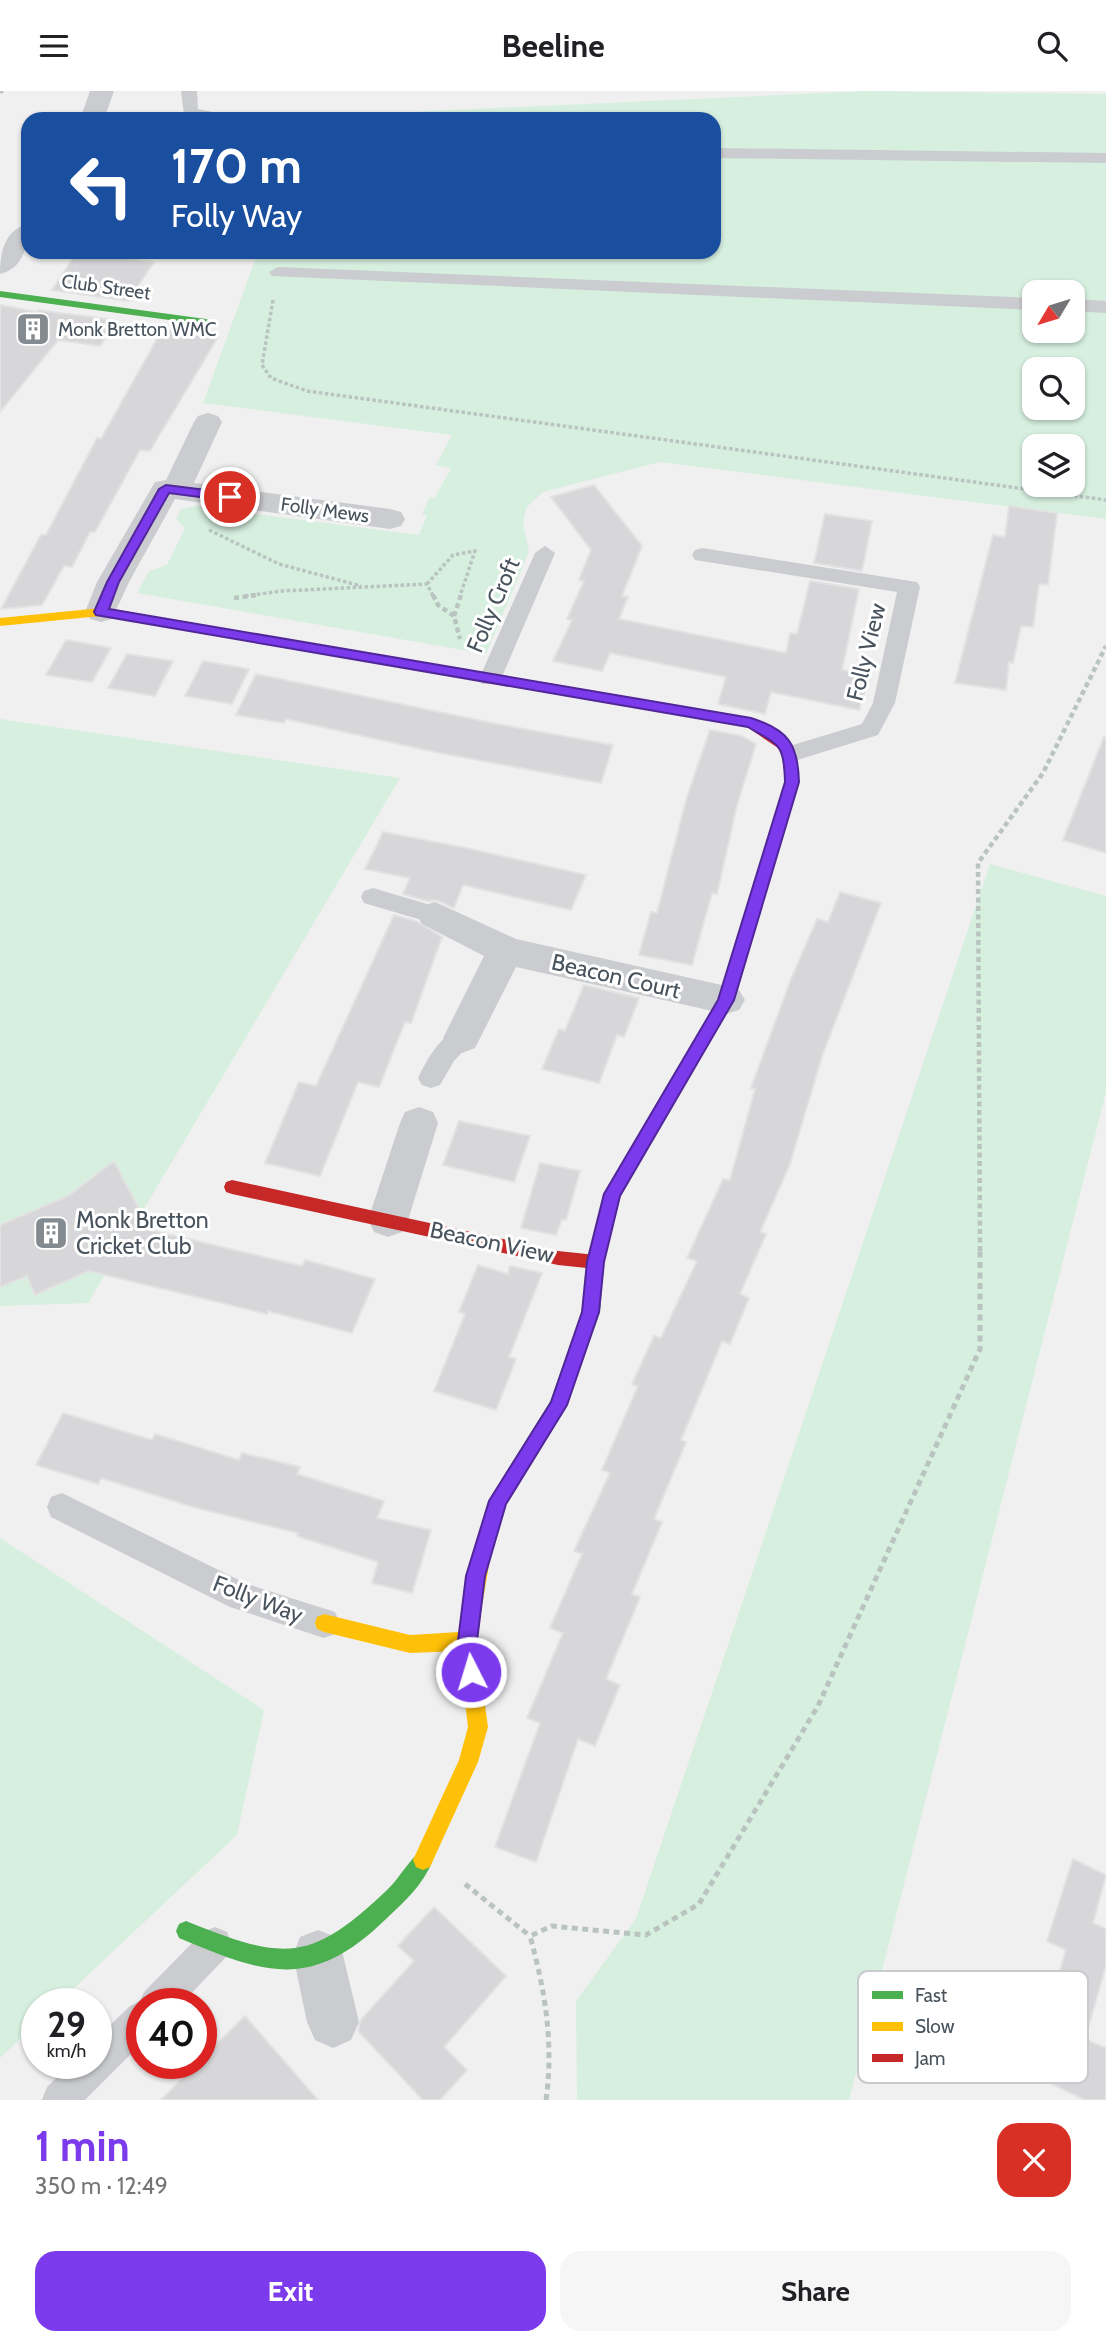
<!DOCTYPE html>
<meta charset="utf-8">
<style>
body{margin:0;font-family:Cabin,sans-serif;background:#f6f6f6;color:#202124;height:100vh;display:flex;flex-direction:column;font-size:26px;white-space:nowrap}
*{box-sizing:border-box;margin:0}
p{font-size:23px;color:#757577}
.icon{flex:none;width:38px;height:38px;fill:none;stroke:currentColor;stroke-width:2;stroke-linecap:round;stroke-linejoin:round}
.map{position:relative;height:2009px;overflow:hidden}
.side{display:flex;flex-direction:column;background:#fff;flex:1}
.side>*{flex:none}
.guide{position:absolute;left:21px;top:21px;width:700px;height:147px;border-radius:21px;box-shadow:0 2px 5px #0004;background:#1a4fa0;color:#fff;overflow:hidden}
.needle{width:46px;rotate:232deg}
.tools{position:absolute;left:1022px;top:189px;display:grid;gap:14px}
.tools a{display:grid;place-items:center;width:63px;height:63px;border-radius:14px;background:#fff;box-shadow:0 2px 5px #0004;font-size:35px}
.speed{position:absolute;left:21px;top:1897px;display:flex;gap:14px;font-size:35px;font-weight:700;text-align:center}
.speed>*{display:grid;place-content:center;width:91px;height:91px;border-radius:50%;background:#fff;box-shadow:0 2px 5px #0004;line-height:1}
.speed small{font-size:18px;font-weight:400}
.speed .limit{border:10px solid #d22;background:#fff;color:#111}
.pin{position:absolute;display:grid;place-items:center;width:60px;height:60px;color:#fff;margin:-30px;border:4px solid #fff;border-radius:50%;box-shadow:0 2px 7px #0007}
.me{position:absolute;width:77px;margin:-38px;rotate:355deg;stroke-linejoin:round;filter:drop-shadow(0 0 5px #0008)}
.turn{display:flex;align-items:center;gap:24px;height:147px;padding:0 35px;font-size:32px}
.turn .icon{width:91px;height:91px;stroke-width:2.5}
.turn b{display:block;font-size:49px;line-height:60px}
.round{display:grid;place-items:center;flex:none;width:74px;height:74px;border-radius:21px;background:#f6f6f6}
.head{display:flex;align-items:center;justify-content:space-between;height:119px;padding:0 35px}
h1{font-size:42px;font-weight:700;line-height:52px;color:#7c3aed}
.action{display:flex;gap:14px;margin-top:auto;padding:14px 35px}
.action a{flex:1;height:80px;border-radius:21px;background:#7c3aed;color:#fff;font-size:28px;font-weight:700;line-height:80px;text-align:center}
.action a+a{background:#f6f6f6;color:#202124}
header{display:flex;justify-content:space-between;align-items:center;height:91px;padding:0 35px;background:#fff;font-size:32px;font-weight:700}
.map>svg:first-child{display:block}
.green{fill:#d6efdf;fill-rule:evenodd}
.building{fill:#d7d7d9;stroke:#e2e2e3;stroke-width:2}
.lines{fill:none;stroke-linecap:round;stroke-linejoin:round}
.path-far2{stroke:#b9c4c0;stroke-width:3.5;stroke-dasharray:3.5 2.5;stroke-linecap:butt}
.path-far1{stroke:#b9c4c0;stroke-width:4.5;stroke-dasharray:5 3.5;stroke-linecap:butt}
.path{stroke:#b9c4c0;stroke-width:5;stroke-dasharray:6 4.5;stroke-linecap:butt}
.lane{fill:#cacccf;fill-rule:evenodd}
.street{fill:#cacccf;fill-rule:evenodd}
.fast{fill:#4caf50;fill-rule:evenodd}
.slow{fill:#ffc107;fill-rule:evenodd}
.jam{fill:#c62828;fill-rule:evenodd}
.route{fill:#7c3aed;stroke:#51269a;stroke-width:2}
.labels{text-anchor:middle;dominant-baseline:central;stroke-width:6;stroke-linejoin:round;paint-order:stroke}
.far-street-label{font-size:19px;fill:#48535d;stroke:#fff}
.far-poi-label{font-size:19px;fill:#48535d;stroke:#fff;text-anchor:start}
.street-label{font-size:23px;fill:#48535d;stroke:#fff}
.poi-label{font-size:23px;fill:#48535d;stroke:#fff;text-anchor:start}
.key{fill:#fff;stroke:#c8cbce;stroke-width:2}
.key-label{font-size:19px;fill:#48535d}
</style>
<header><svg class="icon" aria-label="menu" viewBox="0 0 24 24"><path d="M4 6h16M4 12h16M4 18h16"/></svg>Beeline<svg class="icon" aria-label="search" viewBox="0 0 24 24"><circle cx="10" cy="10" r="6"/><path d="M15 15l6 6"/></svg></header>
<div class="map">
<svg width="1106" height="2009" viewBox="0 0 1106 2009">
<rect width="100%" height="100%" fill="#f1f0f0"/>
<!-- green -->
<g class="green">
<path d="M867,0L1106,3V428L660,371L543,401L526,417L523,432L529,461L486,563L137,502L149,480L167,474L185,437L176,428L181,418L195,415L419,444L427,424L422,423L430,406L435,407L451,377L436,374L452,344L203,312L258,161H714V28H369L385,22ZM1034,201H1073V240H1034ZM1034,278H1073V317H1034ZM1034,355H1073V394H1034Z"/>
<path d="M0,628L400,687L88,1212L0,1215Z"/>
<path d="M990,773L1106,805V1001L849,2009H577L576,1910L636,1828Z"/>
<path d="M0,1447L264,1619L237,1744L57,1913H37V1932L0,1967Z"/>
</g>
<!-- building -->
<g class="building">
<path d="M77,161H79L154,171L128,210L52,199Z"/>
<path d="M0,214L37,221L38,219L116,229L100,255L58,249L0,321Z"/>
<path d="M163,237L218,246L150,360L140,359L95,441H90L72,476L64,475L42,514L1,518L41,444H46L97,347L101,348Z"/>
<path d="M594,394L642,455L622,505L628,506L619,528L786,562L790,542L797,543L810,490L859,498L842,579L870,584L859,619L771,601L765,623L718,613L726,586L610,562L602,580L553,570L572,529L567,528L584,490L579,489L591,459L551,406Z"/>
<path d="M1009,415L1057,422L1048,494L1039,493L1033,536L1021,535L1013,572L1009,571L1006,599L955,592L993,444L1005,446Z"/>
<path d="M825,423L872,430L862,480L814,472Z"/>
<path d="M66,549L111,557L92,591L46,584Z"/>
<path d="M127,563L173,570L155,605L108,597Z"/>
<path d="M203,570L249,578L232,613L185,605Z"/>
<path d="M256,583L497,633L613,654L601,692L435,661L286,628L284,632L236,624Z"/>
<path d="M710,639L742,645L756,653L737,714L717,803L712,802L692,874L639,864L651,821L657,822L687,706Z"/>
<path d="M1104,646L1106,647V762L1063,749Z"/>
<path d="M383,741L466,757L586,784L571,819L463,794L454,817L436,809L428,810L403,803L410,787L365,778Z"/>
<path d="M840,801L881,812L822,965L790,1073L760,1141L766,1143L740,1203L749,1207L730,1253L722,1250L681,1349L686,1351L654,1428L662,1431L632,1503L640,1506L606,1588L620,1594L595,1655L578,1648L536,1771L495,1756L540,1632L527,1627L563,1542L550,1537L582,1463L574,1460L610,1382L602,1379L638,1295L632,1293L654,1245L661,1247L697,1170L687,1167L723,1088L730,1089L755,998L751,997L791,888L817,828L828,831Z"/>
<path d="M394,824L418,831L442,846L411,932L405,931L379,996L358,991L320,1085L265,1072L299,991L316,995Z"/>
<path d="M584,894L639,907L624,946L617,944L599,992L542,978L559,938L565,940Z"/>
<path d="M459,1030L530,1045L514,1091L443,1074Z"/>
<path d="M114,1070L150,1139L302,1175L305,1169L375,1188L352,1242L268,1220L267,1223L89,1180L35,1204L27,1185L0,1196V1134L68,1105Z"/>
<path d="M540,1072L580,1080L566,1129L562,1128L556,1144L521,1137Z"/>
<path d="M478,1174L508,1183L510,1175L542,1182L509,1266L516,1268L496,1319L434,1300L465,1223L459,1221Z"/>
<path d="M63,1322L152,1349L155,1343L239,1369L242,1362L300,1376L297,1383L384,1410L377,1427L431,1439L412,1502L372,1492L378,1471L297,1445L298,1442L193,1416L101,1387L98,1393L36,1374Z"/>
<path d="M1073,1768L1106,1784L1093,1832L1106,1838V1874L1085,1948L1106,1957V2009H1085L1029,1982L1066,1859L1047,1850Z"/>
<path d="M434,1816L506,1885L444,1956L467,1979L440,2009H423L358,1940L361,1929L414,1870L398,1855Z"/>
<path d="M245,1925L318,2009H161L197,1972H201V1968Z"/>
</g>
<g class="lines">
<!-- path-far2 -->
<g class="path-far2">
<path d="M0,1L3,0"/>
<path d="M273,209L262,274L271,287L307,300L1106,409"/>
<path d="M209,439L279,473L361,495"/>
<path d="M427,493L453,464L475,460L460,505"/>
<path d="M245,505L282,500L427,493L433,505"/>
</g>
<!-- path-far1 -->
<g class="path-far1">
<path d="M433,504L438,514L454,525L460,548"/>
<path d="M234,507L257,504"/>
<path d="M454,525L461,504"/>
<path d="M980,1160L978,772L1043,682L1106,555"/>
</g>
<!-- path -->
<g class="path">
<path d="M465,1793L530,1845"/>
<path d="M546,2009C554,1953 545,1899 530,1845L552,1835L646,1844L699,1813L818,1615L980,1258V1158"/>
</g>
<!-- lane -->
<g class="lane">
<path d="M181,0H197L198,18L227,24L229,28H194L184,24Z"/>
<path d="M714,57L1106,62V72L714,67Z"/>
<path d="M278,176L1034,207V219L272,185L269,181Z"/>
<path d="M1073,208L1106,210V222L1073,220Z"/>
<path d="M545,455L555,462L501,588L498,593H482L479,588L535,462Z"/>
<path d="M702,457L917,491L920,496L895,612L878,644L791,671L783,669L780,663L783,657L862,633L873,612L897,501L695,469L692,464L695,459Z"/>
<path d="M373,797L444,818L447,824L444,830L435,833L364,812L361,806L364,800Z"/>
<path d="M462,937L471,940L475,947L454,970L440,994L431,997L422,994L418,987C428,967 440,944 462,937Z"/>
<path d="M62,1402L247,1493L335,1521L340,1532L335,1543L324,1547L230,1516L51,1426L47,1416L51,1406Z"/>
<path d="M215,1836L227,1841L232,1853L227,1865L181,1913H142V1952L85,2009H42L47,1996L71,1972H96V1948L130,1915L140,1910L144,1901L203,1841Z"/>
</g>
<!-- street -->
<g class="street">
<path d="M90,0H114L104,28H80Z"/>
<path d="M28,133C28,154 24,177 0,183C0,162 4,139 28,133Z"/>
<path d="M208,322L218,325L222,331L194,392L390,418L401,421L405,428L401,435L390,438L175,408L129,491L112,528L101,531L90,528L85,521L97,491L155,391L166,389L194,331L198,325Z"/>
<path d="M435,811L516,848L726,895L739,899L745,909L739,919L726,923L516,876L475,957L462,962L449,957L443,947L484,865L422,833L417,824L422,815Z"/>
<path d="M419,1016L433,1021L438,1032L408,1129L402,1141L388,1146L374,1141L368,1129L400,1032L405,1021Z"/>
<path d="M318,1839L336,1846L343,1864L359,1931L351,1949L333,1957L315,1949L307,1931L293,1864L300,1846Z"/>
</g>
<!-- fast -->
<g class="fast">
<path d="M0,200L206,228L212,231L206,234L0,206Z"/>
<path d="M682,978L688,980L690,984L620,1104L604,1171L600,1221L567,1314L506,1413L488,1474L481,1477L474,1474L472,1468L492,1404L550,1311L582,1221L588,1171L604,1103L676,980Z"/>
<path d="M423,1759L430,1762L433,1769C423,1794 405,1810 386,1828C311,1901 265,1883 179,1847L176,1840L179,1833L186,1830C283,1869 309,1874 388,1798C399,1788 412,1764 423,1759Z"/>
</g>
<!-- slow -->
<g class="slow">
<path d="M101,517L577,597L584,602L577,607L101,525L0,535V527Z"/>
<path d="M481,1459L488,1462L490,1468L476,1550L488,1636L478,1671L430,1776L423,1779L416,1776L413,1769L459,1669L468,1636L459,1560L410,1562L324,1541L317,1538L315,1532L317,1526L324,1523L410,1544L459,1541L472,1468L474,1462Z"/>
</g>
<!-- jam -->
<g class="jam">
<path d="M577,597L756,629L789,651L797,667L799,691L734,909L688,988H676L674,984L719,908L785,691L783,667L778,657L747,636L572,605V599Z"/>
<path d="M232,1089L558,1160L596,1164L602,1166L604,1171L602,1176L596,1178L558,1174L232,1103L226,1101L224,1096L226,1091Z"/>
</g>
</g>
<!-- route -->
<path class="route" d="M166,394L230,402L236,406L230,410L169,402L119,491L109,518L751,627C789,639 798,654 799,691L734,909L620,1105L604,1171L599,1221L567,1314L506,1413L485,1485L477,1550L481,1581L478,1587L471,1590L464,1587L458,1550L466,1485L489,1410L551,1311L582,1221L587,1171L604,1103L718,909L785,691C784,652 780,655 748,636L96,524L94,521L107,491L159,398Z"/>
<!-- icons -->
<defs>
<g id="building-square" transform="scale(1.75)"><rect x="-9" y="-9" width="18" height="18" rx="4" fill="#838a90" stroke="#fff"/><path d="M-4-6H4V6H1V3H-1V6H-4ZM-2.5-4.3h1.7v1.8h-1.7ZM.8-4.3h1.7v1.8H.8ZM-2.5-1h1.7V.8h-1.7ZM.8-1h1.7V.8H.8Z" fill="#fff"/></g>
</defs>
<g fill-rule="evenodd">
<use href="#building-square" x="33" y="238"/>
<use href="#building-square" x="51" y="1142"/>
</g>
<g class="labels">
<!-- far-street labels -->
<g class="far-street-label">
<text transform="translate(106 196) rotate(8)">Club Street</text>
<text transform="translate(325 419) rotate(8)">Folly Mews</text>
</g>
<!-- far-poi labels -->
<g class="far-poi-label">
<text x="58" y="238">Monk Bretton WMC</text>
</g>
<!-- street labels -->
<g class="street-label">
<text transform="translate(493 514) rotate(-67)">Folly Croft</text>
<text transform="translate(866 561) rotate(-76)">Folly View</text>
<text transform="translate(616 885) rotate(13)">Beacon Court</text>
<text transform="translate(492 1151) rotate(12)">Beacon View</text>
<text transform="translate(258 1508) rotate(21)">Folly Way</text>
</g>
<!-- poi labels -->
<g class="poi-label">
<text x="76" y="1129">Monk Bretton<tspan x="76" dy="26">Cricket Club</tspan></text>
</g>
</g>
<!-- legend -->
<rect x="858" y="1880" width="230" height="112" rx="10" class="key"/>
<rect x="872" y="1900" width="31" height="8" fill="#4caf50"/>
<rect x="872" y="1931" width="31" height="9" fill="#ffc107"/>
<rect x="872" y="1963" width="31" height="8" fill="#c62828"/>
<g class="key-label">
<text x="915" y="1911">Fast</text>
<text x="915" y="1942">Slow</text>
<text x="915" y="1974">Jam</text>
</g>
</svg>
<div class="tools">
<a><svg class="needle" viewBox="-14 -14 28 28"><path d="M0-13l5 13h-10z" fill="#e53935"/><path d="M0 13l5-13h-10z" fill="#757577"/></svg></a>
<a><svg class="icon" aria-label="search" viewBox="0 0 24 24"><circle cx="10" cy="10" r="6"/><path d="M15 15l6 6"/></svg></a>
<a><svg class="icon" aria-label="layers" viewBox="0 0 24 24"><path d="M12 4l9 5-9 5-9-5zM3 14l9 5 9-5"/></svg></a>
</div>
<div class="speed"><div>29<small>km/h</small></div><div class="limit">40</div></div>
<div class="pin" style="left:230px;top:406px;background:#d93025"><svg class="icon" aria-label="arrive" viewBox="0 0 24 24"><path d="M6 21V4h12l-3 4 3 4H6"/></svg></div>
<svg class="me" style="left:471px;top:1581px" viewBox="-20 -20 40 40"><circle r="17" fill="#7c3aed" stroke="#fff" stroke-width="3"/><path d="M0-11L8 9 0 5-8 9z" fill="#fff"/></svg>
<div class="guide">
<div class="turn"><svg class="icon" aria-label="left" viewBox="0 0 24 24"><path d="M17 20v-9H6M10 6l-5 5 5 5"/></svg><div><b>170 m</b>Folly Way</div></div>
</div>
</div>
<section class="side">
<div class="head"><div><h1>1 min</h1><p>350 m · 12:49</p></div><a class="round" style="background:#d93025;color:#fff"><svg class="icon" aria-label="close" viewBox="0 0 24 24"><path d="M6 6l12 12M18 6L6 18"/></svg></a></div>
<div class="action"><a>Exit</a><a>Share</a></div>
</section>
